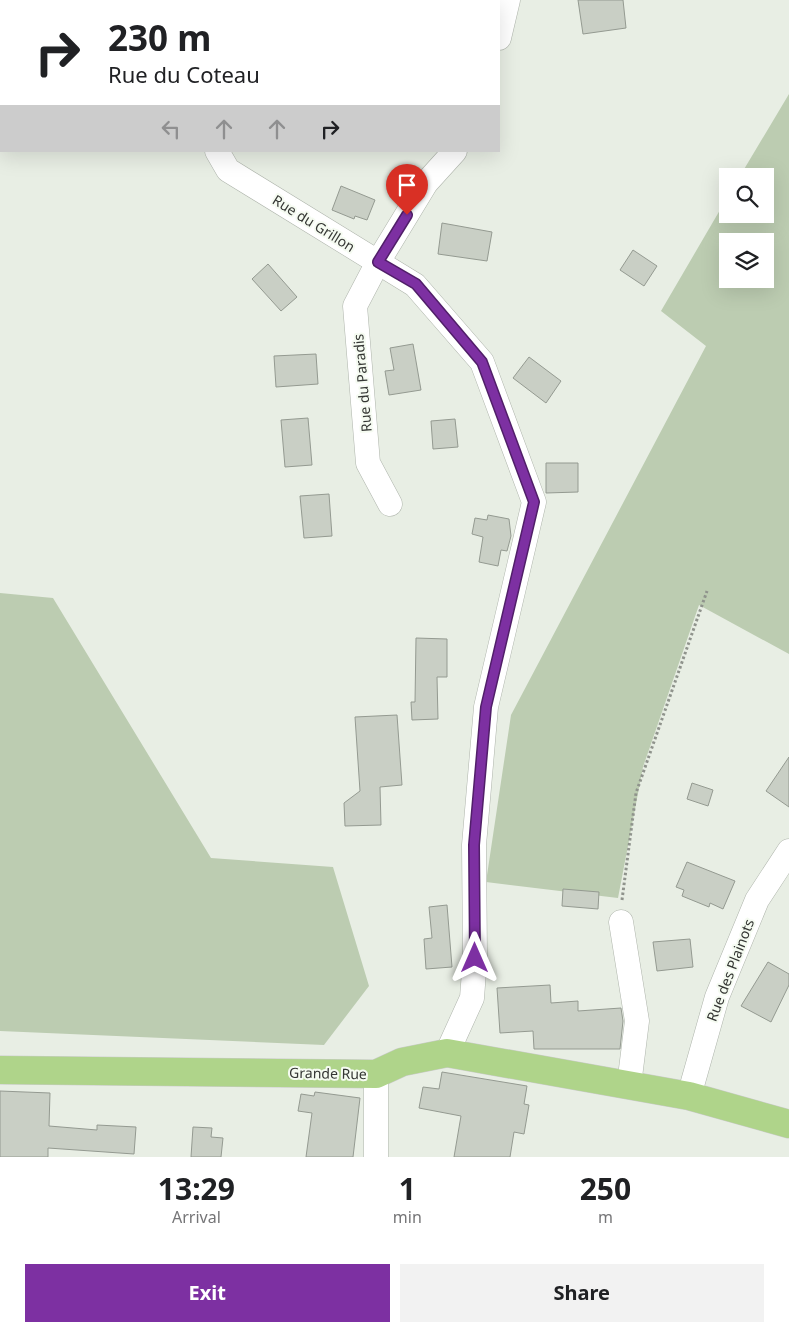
<!DOCTYPE html>
<style>
body{margin:0;font-family:"Noto Sans",sans-serif;background:#f2f2f2;color:#202124;height:100vh;display:flex;flex-direction:column;font-size:19px;white-space:nowrap}
*{box-sizing:border-box;margin:0}
p{font-size:16px;color:#757577}
.icon{flex:none;width:28px;height:28px;fill:none;stroke:currentColor;stroke-width:2;stroke-linecap:round;stroke-linejoin:round}
.map{position:relative;height:1157px;overflow:hidden}
.drawer{display:flex;flex-direction:column;background:#fff;flex:1}
.drawer>*{flex:none}
.hud{position:absolute;left:0px;top:0px;width:500px;height:152px;box-shadow:0 5px 20px #0002;background:#fff;color:#202124;overflow:hidden}
.buttons{position:absolute;left:719px;top:168px;display:grid;gap:10px}
.buttons a{display:grid;place-items:center;width:55px;height:55px;border-radius:0px;background:#fff;box-shadow:0 5px 20px #0002;font-size:25px}
.pin{position:absolute;display:grid;place-items:center;width:42px;height:42px;color:#fff;margin:-51px -21px;border-radius:50% 50% 50% 0;rotate:-45deg;box-shadow:0 0 5px #0007}
.pin .icon{rotate:45deg}
.me{position:absolute;width:55px;margin:-28px;rotate:0deg;stroke-linejoin:round;filter:drop-shadow(0 0 4px #0008)}
.turn{display:flex;align-items:center;gap:18px;height:105px;padding:0 25px;font-size:22px}
.turn .icon{width:65px;height:65px;stroke-width:2.5}
.turn b{display:block;font-size:35px;line-height:42px}
.lanes{display:flex;align-items:center;height:48px;padding:0 25px;background:#0003;justify-content:center;gap:25px;direction:ltr}
.lanes .off{opacity:.35}
.eta{display:flex;justify-content:space-evenly;align-items:center;height:85px;text-align:center}
.eta b{font-size:30px;font-weight:700;line-height:35px}
.cta{display:flex;gap:10px;margin-top:auto;padding:10px 25px}
.cta a{flex:1;height:58px;border-radius:0px;background:#7d30a2;color:#fff;font-size:20px;font-weight:700;line-height:58px;text-align:center}
.cta a+a{background:#f2f2f2;color:#202124}
.map>svg:first-child{display:block}
.green{fill:#bcccb1;fill-rule:evenodd}
.building{fill:#c9cfc5;stroke:#949a91}
.lines{fill:none;stroke-linecap:round;stroke-linejoin:round}
.minor-casing{stroke:#aeb4ab;stroke-width:25}
.major-casing{stroke:#cacbca;stroke-width:29}
.path{stroke:#8f938c;stroke-width:3;stroke-dasharray:2.5 2.5;stroke-linecap:butt}
.minor{stroke:#fff;stroke-width:24}
.major{stroke:#afd48a;stroke-width:28}
.route-casing{stroke:#511f69;stroke-width:12}
.route{stroke:#7d30a2;stroke-width:9}
.labels{text-anchor:middle;dominant-baseline:central;stroke-width:4;stroke-linejoin:round;paint-order:stroke}
.street-label{font-size:14px;fill:#343633;stroke:#f5fbf1}
</style>
<div class="map">
<svg width="789" height="1157" viewBox="0 0 789 1157">
<rect width="100%" height="100%" fill="#e8eee4"/>
<!-- green -->
<g class="green">
<path d="M789,94V654L699,605L643,767L618,898L486,882L511,715L706,346L661,311L727,198L728,214H765V176H740ZM728,241H765V279H728Z"/>
<path d="M0,593L53,598L211,858L333,867L369,986L324,1045L0,1031Z"/>
</g>
<!-- building -->
<g class="building">
<path d="M578,0H623L626,28L583,34Z"/>
<path d="M341,186L375,200L367,220L355,216L354,219L332,210Z"/>
<path d="M442,223L492,232L487,261L438,254Z"/>
<path d="M633,250L657,266L644,286L620,270Z"/>
<path d="M268,264L297,297L281,311L252,279Z"/>
<path d="M413,344L421,390L389,395L385,371L394,370L390,348Z"/>
<path d="M316,354L318,384L276,387L274,356Z"/>
<path d="M529,357L561,381L546,403L513,378Z"/>
<path d="M308,418L312,465L285,467L281,420Z"/>
<path d="M455,419L458,447L433,449L431,421Z"/>
<path d="M546,463H578V492L546,493Z"/>
<path d="M329,494L332,536L304,538L300,496Z"/>
<path d="M488,515L509,519L511,536L507,551L501,550L498,566L479,562L483,537L472,534L475,518L487,520Z"/>
<path d="M416,638L447,639V677H437L438,719L412,720L411,702H415Z"/>
<path d="M397,715L402,785L380,787L381,825L345,826L344,803L360,791L355,717Z"/>
<path d="M789,757V807L766,791Z"/>
<path d="M692,783L713,790L708,806L687,799Z"/>
<path d="M687,862L735,881L723,909L710,903L709,907L682,896L684,890L676,887Z"/>
<path d="M563,889L599,892L598,909L562,906Z"/>
<path d="M447,905L452,967L426,969L424,939L432,938L429,907Z"/>
<path d="M690,939L693,967L657,971L653,942Z"/>
<path d="M768,962L789,974V985L771,1022L741,1006Z"/>
<path d="M550,985L551,1003L578,1001V1011L621,1008L623,1021L620,1049H534L533,1031L500,1033L497,988Z"/>
<path d="M442,1072L527,1086L524,1104L529,1105L524,1134L514,1132L510,1157H454L461,1116L419,1108L423,1087L439,1089Z"/>
<path d="M0,1091L50,1093L49,1126L97,1130V1125L136,1127L134,1154L48,1148V1157H0Z"/>
<path d="M315,1092L360,1098L353,1157H306L312,1113L298,1111L301,1094L314,1096Z"/>
<path d="M193,1127L212,1128L211,1137L223,1138L221,1157H191Z"/>
</g>
<g class="lines">
<!-- minor casing -->
<g class="minor-casing">
<g id="minor">
<path d="M149,0L150,1"/>
<path d="M46,1V0"/>
<path d="M499,38L508,0"/>
<path d="M0,91L1,88"/>
<path d="M217,151L228,170L415,285L482,362L534,502L486,707L474,845L475,958L472,998L447,1053"/>
<path d="M390,504L368,463L355,306L378,262L426,183L455,151"/>
<path d="M621,922L637,1021L629,1085"/>
<path d="M689,1096L717,997L757,900L789,851"/>
<path d="M376,1157V1074"/>
</g>
</g>
<!-- major casing -->
<g class="major-casing">
<path id="major" d="M0,1070L376,1074L402,1062L447,1053L689,1096L789,1124"/>
</g>
<!-- path -->
<path class="path" d="M622,900L636,793L707,591"/>
<!-- minor -->
<use href="#minor" class="minor"/>
<!-- major -->
<use href="#major" class="major"/>
</g>
<g class="lines">
<!-- route casing -->
<g class="route-casing">
<path id="route" d="M407,215L378,262L416,284L482,362L534,502L486,707L474,845L475,958"/>
</g>
<!-- route -->
<use href="#route" class="route"/>
</g>
<g class="labels">
<!-- street labels -->
<g class="street-label">
<text transform="translate(314 223) rotate(32)">Rue du Grillon</text>
<text transform="translate(362 383) rotate(-95)">Rue du Paradis</text>
<text transform="translate(730 970) rotate(-69)">Rue des Plainots</text>
<text transform="translate(328 1073) rotate(1)">Grande Rue</text>
</g>
</g>
</svg>
<div class="buttons">
<a><svg class="icon" aria-label="search" viewBox="0 0 24 24"><circle cx="10" cy="10" r="6"/><path d="M15 15l6 6"/></svg></a>
<a><svg class="icon" aria-label="layers" viewBox="0 0 24 24"><path d="M12 4l9 5-9 5-9-5zM3 14l9 5 9-5"/></svg></a>
</div>
<div class="pin" style="left:407px;top:215px;background:#d93025"><svg class="icon" aria-label="arrive" viewBox="0 0 24 24"><path d="M6 21V4h12l-3 4 3 4H6"/></svg></div>
<svg class="me" style="left:475px;top:958px" viewBox="-20 -20 40 40"><path d="M0-17L14 15 0 8-14 15z" fill="#7d30a2" stroke="#fff" stroke-width="4"/></svg>
<div class="hud">
<div class="turn"><svg class="icon" aria-label="right" viewBox="0 0 24 24"><path d="M7 20v-9h11M14 6l5 5-5 5"/></svg><div><b>230 m</b>Rue du Coteau</div></div>
<div class="lanes"><svg class="icon off" aria-label="left" viewBox="0 0 24 24"><path d="M17 20v-9H6M10 6l-5 5 5 5"/></svg><svg class="icon off" aria-label="ahead" viewBox="0 0 24 24"><path d="M12 20V5M6 11l6-6 6 6"/></svg><svg class="icon off" aria-label="ahead" viewBox="0 0 24 24"><path d="M12 20V5M6 11l6-6 6 6"/></svg><svg class="icon" aria-label="right" viewBox="0 0 24 24"><path d="M7 20v-9h11M14 6l5 5-5 5"/></svg></div>
</div>
</div>
<section class="drawer">
<div class="eta">
<div><b>13:29</b><p>Arrival</p></div>
<div><b>1</b><p>min</p></div>
<div><b>250</b><p>m</p></div>
</div>
<div class="cta"><a>Exit</a><a>Share</a></div>
</section>
